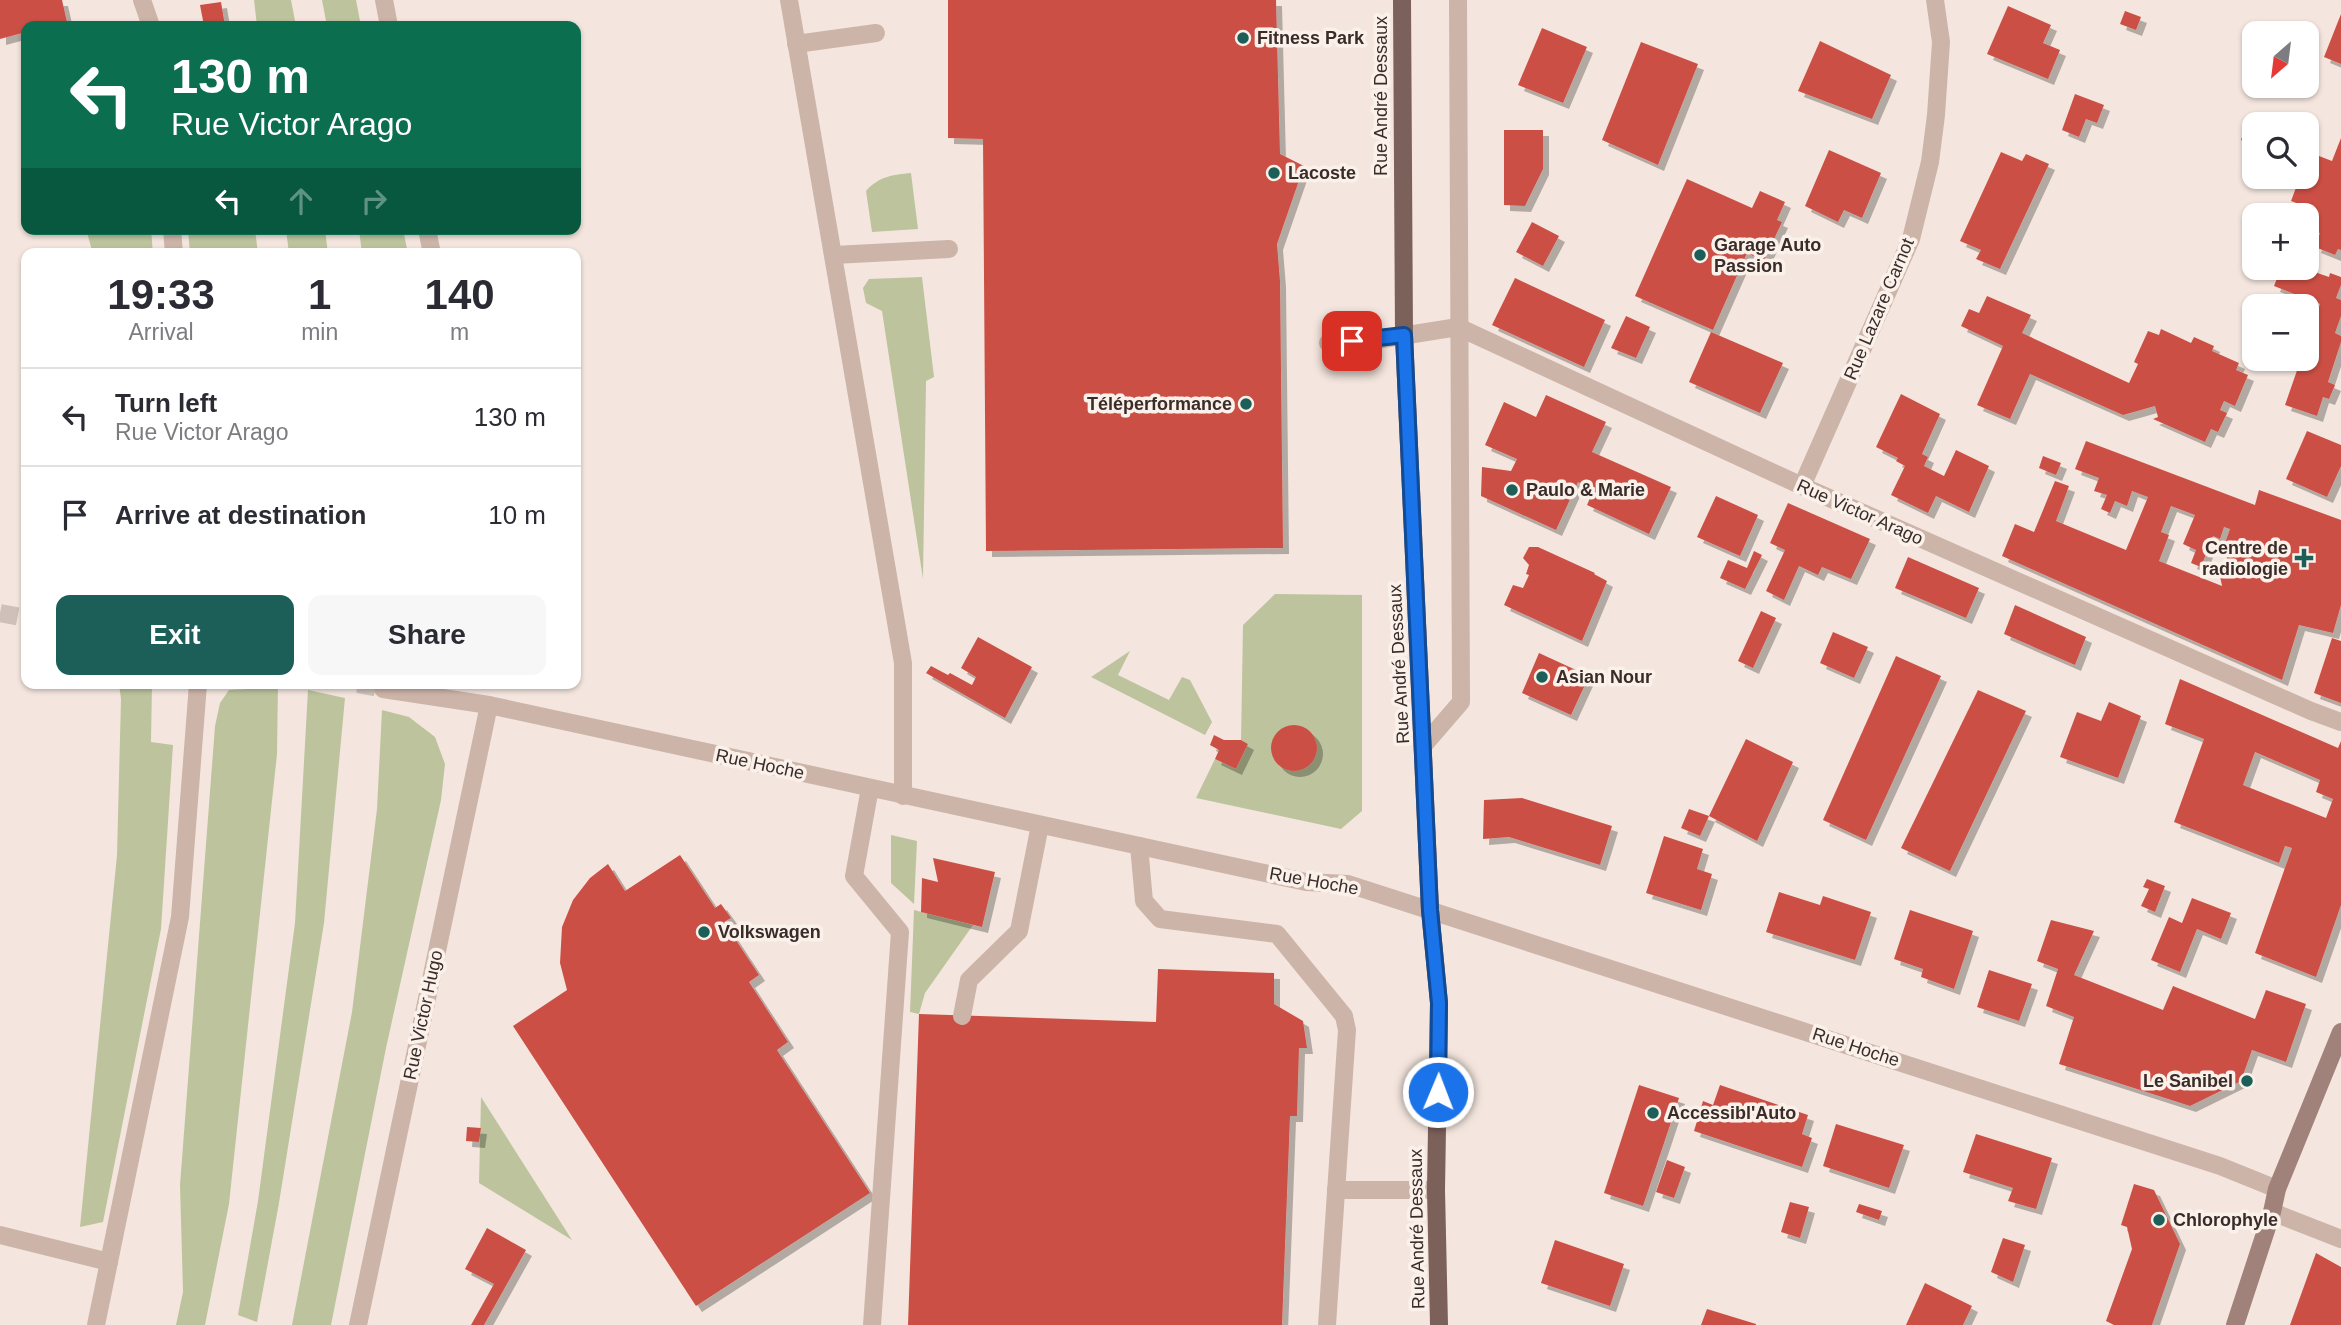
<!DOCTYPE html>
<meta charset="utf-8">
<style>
body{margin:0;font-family:Helvetica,sans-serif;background:#f7f7f7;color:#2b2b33;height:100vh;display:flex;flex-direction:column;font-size:26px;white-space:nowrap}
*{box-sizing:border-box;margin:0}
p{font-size:23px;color:#7c7c81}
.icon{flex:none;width:38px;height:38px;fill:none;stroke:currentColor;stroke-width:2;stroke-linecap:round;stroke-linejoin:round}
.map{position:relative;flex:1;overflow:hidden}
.panel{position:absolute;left:21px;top:248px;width:560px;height:441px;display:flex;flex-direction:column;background:#fff;border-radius:14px;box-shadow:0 2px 5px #0004}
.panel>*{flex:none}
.top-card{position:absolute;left:21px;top:21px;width:560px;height:214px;border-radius:14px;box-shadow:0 2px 5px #0004;background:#0b6e4f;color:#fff;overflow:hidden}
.needle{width:46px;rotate:208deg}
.fabs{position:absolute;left:2242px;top:21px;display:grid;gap:14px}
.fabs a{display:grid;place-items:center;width:77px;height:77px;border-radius:14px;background:#fff;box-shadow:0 2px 5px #0004;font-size:35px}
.pin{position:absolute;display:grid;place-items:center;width:60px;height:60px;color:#fff;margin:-30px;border-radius:14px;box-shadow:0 4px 10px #0006}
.me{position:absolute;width:77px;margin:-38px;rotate:1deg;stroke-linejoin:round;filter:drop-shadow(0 0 5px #0008)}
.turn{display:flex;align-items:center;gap:24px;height:147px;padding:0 35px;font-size:32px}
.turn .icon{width:91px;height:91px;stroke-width:2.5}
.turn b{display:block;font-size:49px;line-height:60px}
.lanes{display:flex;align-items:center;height:66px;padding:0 35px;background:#0003;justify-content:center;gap:35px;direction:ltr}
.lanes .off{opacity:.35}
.eta{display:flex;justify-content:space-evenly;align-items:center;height:119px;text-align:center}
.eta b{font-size:42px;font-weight:800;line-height:49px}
.action{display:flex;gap:14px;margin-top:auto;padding:14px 35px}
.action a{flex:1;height:80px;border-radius:14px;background:#1c5e58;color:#fff;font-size:28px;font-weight:800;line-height:80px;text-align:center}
.action a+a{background:#f7f7f7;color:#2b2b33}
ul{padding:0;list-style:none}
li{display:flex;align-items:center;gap:21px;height:98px;padding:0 35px;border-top:2px solid #e1e1e2}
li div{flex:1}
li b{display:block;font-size:26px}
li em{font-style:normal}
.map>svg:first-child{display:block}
.green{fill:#bdc49d}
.building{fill:#cc5045;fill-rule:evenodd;filter:url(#shadow)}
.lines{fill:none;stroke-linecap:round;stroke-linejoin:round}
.street-tunnel{stroke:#cfc1ba;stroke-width:18;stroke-dasharray:18 9;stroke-linecap:butt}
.lane{stroke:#cdb4a9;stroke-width:18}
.street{stroke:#cdb4a9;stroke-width:18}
.secondary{stroke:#a1827a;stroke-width:18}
.primary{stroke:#7c605a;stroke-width:18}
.route-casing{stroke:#114b97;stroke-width:18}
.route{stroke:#1a73e8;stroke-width:12}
.poi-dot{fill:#1c5e58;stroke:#fbf1eb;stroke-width:2.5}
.labels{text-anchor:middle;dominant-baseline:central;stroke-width:7;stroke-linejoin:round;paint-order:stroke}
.poi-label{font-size:18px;font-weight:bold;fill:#3a2c29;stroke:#fbf1eb;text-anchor:start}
.street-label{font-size:18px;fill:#3a2c29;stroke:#fbf1eb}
</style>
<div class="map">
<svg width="2341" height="1325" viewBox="0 0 2341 1325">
<defs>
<filter id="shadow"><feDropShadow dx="6" dy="6" stdDeviation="0" flood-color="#0004"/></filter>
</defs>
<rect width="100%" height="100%" fill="#f4e6de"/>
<!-- green -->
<g class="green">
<path d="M254,0H291L296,26H257Z"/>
<path d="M322,0H356L361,26H327Z"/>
<path d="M911,173L918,229L872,232L866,191C879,176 893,175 911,173Z"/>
<path d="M86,229H151L153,254H93Z"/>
<path d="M188,229H255L258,254H190Z"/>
<path d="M286,229H325L328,254H289Z"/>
<path d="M359,229H403L408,254H362Z"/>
<path d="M922,277L934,377L926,381L923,579L882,311L866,303L863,288L869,279Z"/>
<path d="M1275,594L1362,595V811L1341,829L1196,798L1215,759L1236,769L1248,744L1241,740L1243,625Z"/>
<path d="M1130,651L1118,675L1169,700L1182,677L1190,680L1212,722L1205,735L1091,677Z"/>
<path d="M119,684H152L151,742L173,745L161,929L103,1222L80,1227L117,855L121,699Z"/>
<path d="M248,684H278L277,754L229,1204L205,1325H176L183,1292L180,1185L215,726L220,703L229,690L248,689Z"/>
<path d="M308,690L345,698L324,923L279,1203L257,1322L238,1315L258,1201L295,923Z"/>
<path d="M382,710L409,717L435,737L445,764L441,800L386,1048L331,1325H292L352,1012L377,809Z"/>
<path d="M891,835L917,841L914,904L891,883Z"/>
<path d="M914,910L973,925L925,993L919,1014L910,1012Z"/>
<path d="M481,1097L572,1240L479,1183Z"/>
</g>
<!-- building -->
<g class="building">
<path d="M0,0H62L67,22L50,26H26V32L0,39Z"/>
<path d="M948,0H1276L1280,154L1304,166L1277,244L1280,281L1283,548L986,551L983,139L948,138Z"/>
<path d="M221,2L225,26H204L200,5Z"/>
<path d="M2008,6L2051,25L2043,43L2060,50L2048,79L1987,54Z"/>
<path d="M2125,11L2141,17L2136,30L2120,24Z"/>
<path d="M2341,14V64L2324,57Z"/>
<path d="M1542,28L1587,47L1563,103L1518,85Z"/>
<path d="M1820,41L1891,75L1872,119L1798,91Z"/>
<path d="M1641,42L1698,64L1658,165L1602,140Z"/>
<path d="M2075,94L2104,105L2097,123L2086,119L2079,137L2062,130Z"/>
<path d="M2246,127L2254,130V145L2241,140Z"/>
<path d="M1504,130H1543V169L1525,206L1504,205Z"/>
<path d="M2341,138V250L2338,249L2335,255L2315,247L2320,233L2306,228V215H2304L2307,207L2291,201L2300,177H2306V151L2332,161Z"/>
<path d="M1829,150L1881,173L1862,218L1844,210L1838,222L1805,206Z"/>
<path d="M2001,152L2022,161L2026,154L2049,164L2000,269L1976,259L1981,250L1960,241Z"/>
<path d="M1687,179L1752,208L1760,191L1785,202L1777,220L1782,222L1764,261L1747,253L1713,330L1635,296Z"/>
<path d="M1532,222L1559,236L1543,266L1516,252Z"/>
<path d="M2281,268H2303L2329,277L2330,273L2341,277V285L2336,298L2341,300V316L2335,333L2341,336V342L2328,382L2335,385L2329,399L2323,397L2317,416L2285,405L2301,359H2306V343L2320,304L2274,286Z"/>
<path d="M1515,278L1605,320L1584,367L1492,325Z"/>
<path d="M1987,296L2031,315L2022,333L2129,383L2138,364L2134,362L2148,331L2159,335L2161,329L2191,343L2194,337L2214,346L2212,351L2239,363L2236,370L2248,375L2235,406L2224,401L2220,410L2227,413L2218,432L2211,429L2205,442L2153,419L2158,417L2155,406L2123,415L2030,374L2010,419L1977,405L2003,346L1961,326L1969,309L1979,313Z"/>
<path d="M1626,316L1650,327L1636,358L1611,348Z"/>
<path d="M1711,332L1783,363L1760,413L1689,382Z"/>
<path d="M1901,394L1940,414L1922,454L1928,457L1924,466L1944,476L1956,450L1989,466L1969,512L1936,496L1928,513L1891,495L1905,466L1896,461L1898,458L1876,447Z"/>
<path d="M1546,395L1606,422L1592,452L1671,487L1649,534L1587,505L1594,489L1578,482L1556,530L1481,496L1482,467L1511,471L1517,459L1485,445L1504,402L1536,417Z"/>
<path d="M2307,431L2341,445V466L2327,497L2286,479Z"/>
<path d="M2086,441L2255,505L2259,490L2341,520V605L2333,633L2299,625L2282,680L2002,556L2015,524L2034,532L2055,481L2069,486L2056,521L2126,550L2148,497L2132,491L2127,506L2115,501L2110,513L2101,509L2107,495L2094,491L2099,478L2075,469ZM2171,506L2195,515L2183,544L2196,550L2191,563L2201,567L2213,536L2220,539L2224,527L2230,529L2224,546L2230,550L2220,576L2222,586L2159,561L2169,535L2161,532Z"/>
<path d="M2043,456L2061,463L2056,475L2039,468Z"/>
<path d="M1716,496L1758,515L1740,556L1697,537Z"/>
<path d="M1788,503L1870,539L1851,579L1822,567L1818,575L1799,566L1784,600L1766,591L1785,550L1770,543Z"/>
<path d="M1529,547H1538L1595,573L1594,574L1607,581L1582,641L1504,605L1513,585L1523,588L1529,575L1526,574L1529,565L1523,558Z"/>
<path d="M1754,551L1762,555L1745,589L1720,578L1728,560L1747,568Z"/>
<path d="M1908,557L1979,588L1966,618L1895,588Z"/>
<path d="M2015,605L2086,637L2075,665L2004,634Z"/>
<path d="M1761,611L1776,618L1753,668L1738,661Z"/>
<path d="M1833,632L1868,647L1854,678L1820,663Z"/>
<path d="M978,637L1032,667L1005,718L926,673L931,666L948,675L950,673L972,685L976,677L961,668Z"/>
<path d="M2332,638L2341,641V703L2314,693Z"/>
<path d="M1539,653L1589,676L1571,715L1522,693Z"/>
<path d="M1896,656L1941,676L1866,840L1823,820Z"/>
<path d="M2180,679L2338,748L2341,741V905L2316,977L2255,953L2292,848L2285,846L2279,863L2174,822L2204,739L2165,724ZM2255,752L2320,780L2316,792L2333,799L2326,818L2243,785Z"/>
<path d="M1978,690L2026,711L1950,871L1901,848Z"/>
<path d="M2109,702L2141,716L2118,778L2060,757L2077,712L2101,721Z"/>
<circle cx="1294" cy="748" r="23"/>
<path d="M1214,735L1224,740H1241L1248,744L1236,769L1215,759L1219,750L1210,745Z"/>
<path d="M1746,739L1793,762L1757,841L1709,816Z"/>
<path d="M1522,798L1612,826L1600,865L1509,837L1483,839L1484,800Z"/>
<path d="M1689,809L1709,816L1700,836L1681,828Z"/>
<path d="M1664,836L1703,849L1697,869L1712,874L1701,910L1646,893Z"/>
<path d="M680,855L715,908L721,904L731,918L724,922L759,975L749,982L788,1042L777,1050L870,1193L696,1306L513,1026L567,990L560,963L562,927L573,900L590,878L608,864L625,891Z"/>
<path d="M933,858L995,872L982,927L921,912L922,878L938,882Z"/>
<path d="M2147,879L2165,886L2155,912L2141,906L2149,889L2143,887Z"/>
<path d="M1779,892L1820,905L1823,896L1871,912L1855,960L1766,932Z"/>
<path d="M2192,898L2231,913L2221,939L2197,929L2180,972L2151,960L2169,917L2182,923Z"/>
<path d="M1910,910L1973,931L1954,989L1921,977L1923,969L1894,959Z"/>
<path d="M2051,920L2094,931L2074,975L2163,1010L2173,986L2255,1019L2266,990L2306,1004L2286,1062L2252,1050L2241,1081L2190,1106L2059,1064L2074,1017L2046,1006L2058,969L2037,961Z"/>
<path d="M1158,969L1274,973V1004L1303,1021L1307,1048H1299L1297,1116H1290L1282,1325H908L919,1014L1156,1022Z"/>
<path d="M1989,970L2032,984L2019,1021L1977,1007Z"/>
<path d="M1639,1085L1679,1098L1643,1206L1604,1193Z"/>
<path d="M1720,1085L1808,1115L1802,1134L1812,1138L1802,1167L1694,1131L1703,1101L1713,1105Z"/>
<path d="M1836,1124L1904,1145L1889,1188L1823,1166Z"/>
<path d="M467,1127L481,1128L479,1142L466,1141Z"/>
<path d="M1976,1134L2052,1158L2036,1209L2008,1201L2013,1188L1963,1172Z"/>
<path d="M1667,1160L1685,1167L1674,1198L1656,1192Z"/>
<path d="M2134,1184L2154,1190L2180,1244L2152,1325H2114L2106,1321L2132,1249L2127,1227L2121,1225Z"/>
<path d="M1790,1202L1809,1207L1800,1238L1781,1232Z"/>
<path d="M1859,1204L1882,1211L1879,1220L1856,1212Z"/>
<path d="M487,1228L526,1250L484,1325H471L494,1284L465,1269Z"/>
<path d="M2003,1238L2025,1245L2013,1282L1991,1272Z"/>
<path d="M1555,1240L1624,1264L1610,1306L1541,1283Z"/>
<path d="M2316,1253L2341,1267V1325H2290Z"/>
<path d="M1925,1283L1972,1306L1963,1325H1906Z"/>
<path d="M1707,1309L1756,1324V1325H1701Z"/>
</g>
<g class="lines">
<!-- street-tunnel -->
<g class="street-tunnel">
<path d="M0,613L26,618"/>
<path d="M358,684L383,689"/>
</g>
<!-- lane -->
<g class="lane">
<path d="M142,0L151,26"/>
<path d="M796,44L876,33"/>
<path d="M172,229L174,254"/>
<path d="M834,255L949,249"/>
<path d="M1328,343L1376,340"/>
<path d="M1424,745L1461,702L1458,0"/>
<path d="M870,788L854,876L900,932L872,1325"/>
<path d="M1139,846L1144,901L1160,919L1277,934L1344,1016L1347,1030L1327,1325"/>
<path d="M962,1016L969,980L1019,931L1040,825"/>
<path d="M1336,1190H1436"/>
<path d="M0,1235L109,1262"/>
<path d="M96,1325L180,917L198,684"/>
</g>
<!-- street -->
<g class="street">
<path d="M384,0L389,26"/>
<path d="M789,0L903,663V796"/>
<path d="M427,229L432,254"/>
<path d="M1376,340L1458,327L1802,486L2311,711L2341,722"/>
<path d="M1802,486L1911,239L1930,162L1936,115L1941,42L1935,0"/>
<path d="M383,689L489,705L1306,882L1348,884L2220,1166L2277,1189"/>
<path d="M2272,1212L2341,1239"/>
<path d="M358,1325L489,705"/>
</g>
<!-- secondary -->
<path class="secondary" d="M2235,1325L2272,1212L2277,1189L2341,1032"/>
<!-- primary -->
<path class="primary" d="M1402,0L1404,335L1430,910L1439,1003L1436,1190L1439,1325"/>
</g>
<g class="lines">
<!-- route casing -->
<g class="route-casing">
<path id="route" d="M1352,341L1404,335L1430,910L1439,1003L1438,1092"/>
</g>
<!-- route -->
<use href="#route" class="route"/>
</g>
<!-- markers -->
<g class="poi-dot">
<circle cx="1243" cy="38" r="7"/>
<circle cx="1274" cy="173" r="7"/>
<circle cx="1700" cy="255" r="7"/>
<circle cx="1246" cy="404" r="7"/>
<circle cx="1512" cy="490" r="7"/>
<path d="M2300.5 547.5h7v7h7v7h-7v7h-7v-7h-7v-7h7z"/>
<circle cx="1542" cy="677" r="7"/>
<circle cx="704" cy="932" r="7"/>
<circle cx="2247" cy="1081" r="7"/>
<circle cx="1653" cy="1113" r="7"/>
<circle cx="2159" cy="1220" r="7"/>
</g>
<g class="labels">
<!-- poi labels -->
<g class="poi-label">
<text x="1257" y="38">Fitness Park</text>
<text x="1288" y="173">Lacoste</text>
<text x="1714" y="245">Garage Auto<tspan x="1714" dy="21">Passion</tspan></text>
<text x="1232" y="404" text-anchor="end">Téléperformance</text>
<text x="1526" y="490">Paulo &amp; Marie</text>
<text x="2288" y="548" text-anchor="end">Centre de<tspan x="2288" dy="21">radiologie</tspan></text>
<text x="1556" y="677">Asian Nour</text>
<text x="718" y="932">Volkswagen</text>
<text x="2233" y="1081" text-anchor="end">Le Sanibel</text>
<text x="1667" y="1113">Accessibl'Auto</text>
<text x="2173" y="1220">Chlorophyle</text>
</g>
<!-- street labels -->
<g class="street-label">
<text transform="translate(1381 96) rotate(-90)">Rue André Dessaux</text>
<text transform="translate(1879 309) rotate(-67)">Rue Lazare Carnot</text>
<text transform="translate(1860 512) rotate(24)">Rue Victor Arago</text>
<text transform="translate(1399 664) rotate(-93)">Rue André Dessaux</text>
<text transform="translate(760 764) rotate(12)">Rue Hoche</text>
<text transform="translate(1314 881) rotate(10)">Rue Hoche</text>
<text transform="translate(423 1015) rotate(-78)">Rue Victor Hugo</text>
<text transform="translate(1856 1047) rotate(18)">Rue Hoche</text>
<text transform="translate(1417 1229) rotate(-91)">Rue André Dessaux</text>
</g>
</g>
</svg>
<div class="fabs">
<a><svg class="needle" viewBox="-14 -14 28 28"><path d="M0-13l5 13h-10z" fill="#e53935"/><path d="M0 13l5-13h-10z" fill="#7c7c81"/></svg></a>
<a><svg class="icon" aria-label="search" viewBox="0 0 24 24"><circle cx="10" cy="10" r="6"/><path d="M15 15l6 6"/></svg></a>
<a>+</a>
<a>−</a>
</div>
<div class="pin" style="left:1352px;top:341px;background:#d93025"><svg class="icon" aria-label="arrive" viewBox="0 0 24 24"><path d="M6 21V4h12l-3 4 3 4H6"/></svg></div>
<svg class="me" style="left:1438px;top:1092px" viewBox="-20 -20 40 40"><circle r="17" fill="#1a73e8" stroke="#fff" stroke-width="3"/><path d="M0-11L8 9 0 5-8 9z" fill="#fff"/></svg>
<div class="top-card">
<div class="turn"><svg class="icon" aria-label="left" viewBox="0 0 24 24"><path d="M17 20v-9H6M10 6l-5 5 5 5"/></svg><div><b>130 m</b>Rue Victor Arago</div></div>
<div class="lanes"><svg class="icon" aria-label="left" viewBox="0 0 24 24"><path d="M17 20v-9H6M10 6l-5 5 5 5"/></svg><svg class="icon off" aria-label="ahead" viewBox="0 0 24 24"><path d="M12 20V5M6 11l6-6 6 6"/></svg><svg class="icon off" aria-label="right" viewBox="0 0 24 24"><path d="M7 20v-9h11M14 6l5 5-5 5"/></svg></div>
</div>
<section class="panel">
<div class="eta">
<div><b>19:33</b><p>Arrival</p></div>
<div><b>1</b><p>min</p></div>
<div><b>140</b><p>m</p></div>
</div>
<ul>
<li><svg class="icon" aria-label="left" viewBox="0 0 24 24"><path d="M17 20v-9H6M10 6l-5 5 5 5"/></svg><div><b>Turn left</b><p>Rue Victor Arago</p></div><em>130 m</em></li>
<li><svg class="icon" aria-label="arrive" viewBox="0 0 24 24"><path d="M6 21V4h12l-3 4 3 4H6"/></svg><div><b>Arrive at destination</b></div><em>10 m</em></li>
</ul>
<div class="action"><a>Exit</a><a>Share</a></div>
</section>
</div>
